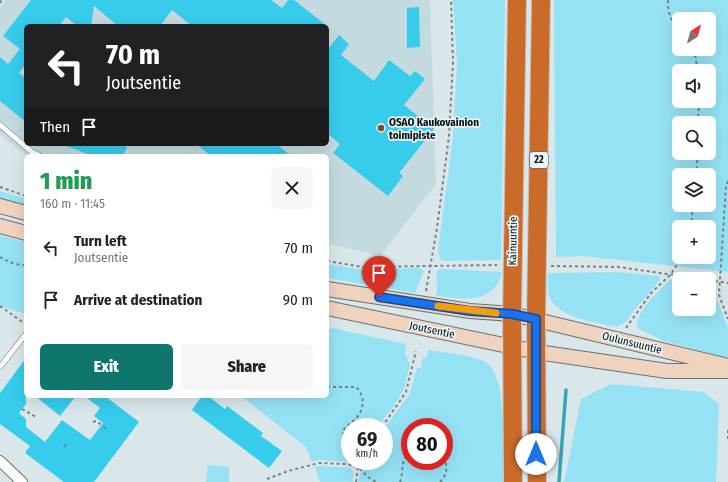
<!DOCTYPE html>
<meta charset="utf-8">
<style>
body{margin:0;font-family:"Fira Sans Condensed",sans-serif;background:#f6f6f6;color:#222;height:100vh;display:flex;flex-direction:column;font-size:15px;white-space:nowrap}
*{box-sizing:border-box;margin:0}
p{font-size:13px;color:#767676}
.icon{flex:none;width:22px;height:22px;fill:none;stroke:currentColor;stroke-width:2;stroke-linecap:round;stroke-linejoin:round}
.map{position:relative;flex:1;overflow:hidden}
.panel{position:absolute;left:24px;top:154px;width:305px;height:244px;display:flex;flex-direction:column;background:#fff;border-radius:6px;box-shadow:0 4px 16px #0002}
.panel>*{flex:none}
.guide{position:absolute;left:24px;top:24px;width:305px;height:122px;border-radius:6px;box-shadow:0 4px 16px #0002;background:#202124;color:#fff;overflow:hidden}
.needle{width:26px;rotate:36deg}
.buttons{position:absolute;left:672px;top:12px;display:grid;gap:8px}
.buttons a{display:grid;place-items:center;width:44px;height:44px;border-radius:6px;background:#fff;box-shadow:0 4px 16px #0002;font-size:20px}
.speed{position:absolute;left:341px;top:418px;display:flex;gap:8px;font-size:20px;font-weight:700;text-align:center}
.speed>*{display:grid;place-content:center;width:52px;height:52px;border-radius:50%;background:#fff;box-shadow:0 4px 16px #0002;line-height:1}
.speed small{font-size:10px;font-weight:400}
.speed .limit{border:6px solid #d22;background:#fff;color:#111}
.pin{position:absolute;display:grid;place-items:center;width:34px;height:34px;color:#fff;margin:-41px -17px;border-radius:50% 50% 50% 0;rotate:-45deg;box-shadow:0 0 4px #0007}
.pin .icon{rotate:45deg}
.me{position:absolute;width:44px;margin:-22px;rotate:0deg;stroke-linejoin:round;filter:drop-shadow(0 0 3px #0008)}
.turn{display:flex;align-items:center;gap:14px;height:84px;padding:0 16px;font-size:18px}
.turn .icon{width:52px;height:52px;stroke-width:2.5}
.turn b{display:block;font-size:28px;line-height:34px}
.then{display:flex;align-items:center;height:38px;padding:0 16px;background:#0003;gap:8px;font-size:15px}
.round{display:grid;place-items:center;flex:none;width:42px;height:42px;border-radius:6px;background:#f6f6f6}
.head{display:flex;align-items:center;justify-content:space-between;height:68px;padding:0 16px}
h1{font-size:24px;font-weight:800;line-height:30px;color:#1e9e55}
.button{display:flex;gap:8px;margin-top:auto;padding:8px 16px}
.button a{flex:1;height:46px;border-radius:6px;background:#0f766e;color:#fff;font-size:16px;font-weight:800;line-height:46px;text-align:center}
.button a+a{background:#f6f6f6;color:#222}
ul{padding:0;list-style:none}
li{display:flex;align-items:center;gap:12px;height:52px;padding:0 16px}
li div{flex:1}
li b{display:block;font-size:15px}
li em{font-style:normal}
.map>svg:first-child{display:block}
.built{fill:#c3dadf;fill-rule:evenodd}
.green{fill:#96e2f5;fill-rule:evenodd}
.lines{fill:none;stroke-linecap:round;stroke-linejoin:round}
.stream{stroke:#37a3bb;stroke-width:3.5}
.building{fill:#38ccec}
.lane-casing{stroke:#667376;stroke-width:6}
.street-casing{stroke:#667376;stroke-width:12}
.secondary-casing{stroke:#667376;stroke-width:16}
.highway-casing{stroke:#c4c5c5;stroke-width:20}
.path{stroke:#778184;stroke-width:2;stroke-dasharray:3 3;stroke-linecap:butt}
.lane{stroke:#fff;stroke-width:5}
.street{stroke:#fff;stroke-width:10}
.secondary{stroke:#efd3bf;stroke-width:14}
.highway{stroke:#cb6b2a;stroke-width:18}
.route-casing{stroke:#114b97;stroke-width:10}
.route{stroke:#1a73e8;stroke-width:7}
.slow{stroke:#f59e0b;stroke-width:7}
.poi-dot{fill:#8c481b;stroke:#e7f5f8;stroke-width:1.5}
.labels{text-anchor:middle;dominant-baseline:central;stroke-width:3.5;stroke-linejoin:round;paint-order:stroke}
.shield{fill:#e7f5f8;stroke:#4c5355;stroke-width:1}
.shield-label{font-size:10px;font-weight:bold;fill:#090e0f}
.poi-label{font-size:11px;font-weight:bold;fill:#090e0f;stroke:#e7f5f8;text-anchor:start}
.street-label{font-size:11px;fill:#090e0f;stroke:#e7f5f8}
</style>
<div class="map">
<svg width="728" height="482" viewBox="0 0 728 482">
<rect width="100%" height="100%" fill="#d9e7eb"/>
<!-- built -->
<path class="built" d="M6,0H430L436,184L380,256L327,243V156H27L0,135V8ZM26,26H327V144H26Z"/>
<!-- green -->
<g class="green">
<path d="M453,0H505L501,260L445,261L440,259L438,250L453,137L457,63Z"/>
<path d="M554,0H728V272L583,256L556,257ZM679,19H709V49H679ZM679,71H709V101H679ZM679,123H709V153H679ZM679,175H709V205H679ZM679,227H709V257H679Z"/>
<path d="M0,191L26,199V207L0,200Z"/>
<path d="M0,236L26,242V314L0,306Z"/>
<path d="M327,264L364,270L419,268L424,271L415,293L327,278Z"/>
<path d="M442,269L502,272C495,305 462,299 436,296C438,287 436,280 437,271Z"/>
<path d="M617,272L659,276L660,280L631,314L627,321L617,327C597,322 560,319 550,298C547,291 548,281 548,273Z"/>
<path d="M671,279H679V309H709V283L716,284L717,300L728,328V358L664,341L637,328C634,314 660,289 671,279Z"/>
<path d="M327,327L406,344L405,353L410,365L404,389L392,409L377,427H350V461L354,462L319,460L312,462L306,447L241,396H327Z"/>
<path d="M428,350C443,353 471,354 485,362C509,375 503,456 503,482H358L364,461H384V429L410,393L417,368H421L423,357L427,358ZM410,427H444V461H410Z"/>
<path d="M611,384L704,392L719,404L716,482H564L581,399Z"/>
<path d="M208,465L229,467V482H206Z"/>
<path d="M320,466L350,468L353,472V482H320L315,467Z"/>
</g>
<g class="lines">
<!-- stream -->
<path class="stream" d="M559,482L566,390"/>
</g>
<!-- building -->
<g class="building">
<path d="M31,0H271L282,8L288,0H294L327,26H192L172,10L160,26H118L94,6L91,26H77L66,17L59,26H26V64L19,73L26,78V122L0,101V57L8,64L20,49L3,36Z"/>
<path d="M419,7L420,47L407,48V8Z"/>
<path d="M339,35L349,44L341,55L374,81L389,60L410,76L415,71L425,79L404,105L434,129L399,173L403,176L388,196L333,153L340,144L327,133V51Z"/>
<path d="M64,144H118L127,147L123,156H93L64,145Z"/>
<path d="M196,144H276L291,156H211Z"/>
<path d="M26,358V404L19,413L26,419V427L45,442L62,420L90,440L103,423L94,416L100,408L84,396H105L139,422L94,482H64L25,453L30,446L0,424V393Z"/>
<path d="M35,396H76L60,416Z"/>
<path d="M202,396H208L225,409L227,406L263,433L261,436L282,451L269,468L192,410Z"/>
</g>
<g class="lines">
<!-- lane casing -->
<g class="lane-casing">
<g id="lane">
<path d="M0,125L32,152L41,156"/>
<path d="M0,367L26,334"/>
</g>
</g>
<!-- street casing -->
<g class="street-casing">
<path id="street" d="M0,461L22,482"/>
</g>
<!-- secondary casing -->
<g class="secondary-casing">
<g id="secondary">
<path d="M0,206L26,213"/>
<path d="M0,226L26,233"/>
<path d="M327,289L470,311L512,314L728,366"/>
<path d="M327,308L537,352L667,371H728"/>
</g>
</g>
<!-- highway casing -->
<g class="highway-casing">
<g id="highway">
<path d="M513,482L512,314L517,0"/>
<path d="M537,482L536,319L541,0"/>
</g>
</g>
<!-- path -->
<g class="path">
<path d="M668,0C668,13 670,20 679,28"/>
<path d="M0,3L2,0"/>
<path d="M694,49L698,71"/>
<path d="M698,123L699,101"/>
<path d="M696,175L698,153"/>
<path d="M728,181L726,186L719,295L728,319"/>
<path d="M0,187L26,196"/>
<path d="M691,227L693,205"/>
<path d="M0,257C7,261 17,266 26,265"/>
<path d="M327,261L362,267L497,265"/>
<path d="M551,266L619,267L701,279"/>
<path d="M709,280L728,283"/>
<path d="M426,291L437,228L449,136L453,62L451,0"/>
<path d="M0,306L25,324"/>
<path d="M626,328L651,293L671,274L682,257"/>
<path d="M327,387H356C364,394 365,407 358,416C353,422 347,425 342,432L349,441L347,453L351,465"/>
<path d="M22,409L36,417"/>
<path d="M93,422L96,421L107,429"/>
<path d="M382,427L406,392L416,351"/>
<path d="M728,430V439"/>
<path d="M64,447L66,444"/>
<path d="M267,479L288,471L319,463L346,464L358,467L368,477L376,482"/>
<path d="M356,482L358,467L361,461"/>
<path d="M400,482C404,472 400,459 410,452"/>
<path d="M440,482C446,475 449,468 444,460"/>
</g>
<!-- lane -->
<use href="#lane" class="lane"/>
<!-- street -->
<use href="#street" class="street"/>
<!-- secondary -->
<use href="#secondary" class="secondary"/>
<!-- highway -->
<use href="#highway" class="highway"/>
</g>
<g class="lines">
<!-- route casing -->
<g class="route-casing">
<path id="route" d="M379,297L470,311L512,314L536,319V454"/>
</g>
<!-- route -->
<use href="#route" class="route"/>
<!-- slow -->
<path class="slow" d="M438,306L496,313"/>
</g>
<!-- markers -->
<circle class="poi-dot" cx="381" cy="128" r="4"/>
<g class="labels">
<!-- shield labels -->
<rect class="shield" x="530" y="152" width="18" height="16" rx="3"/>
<g class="shield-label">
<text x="539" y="160">22</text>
</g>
<!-- poi labels -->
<g class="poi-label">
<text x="389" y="122">OSAO Kaukovainion<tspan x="389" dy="13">toimipiste</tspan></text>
</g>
<!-- street labels -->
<g class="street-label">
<text transform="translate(513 241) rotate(-89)">Kainuuntie</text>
<text transform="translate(432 330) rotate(12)">Joutsentie</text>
<text transform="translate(632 343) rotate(14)">Oulunsuuntie</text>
</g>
</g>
</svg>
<div class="buttons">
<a><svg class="needle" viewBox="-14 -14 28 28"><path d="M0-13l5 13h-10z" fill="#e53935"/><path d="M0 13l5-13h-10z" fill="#767676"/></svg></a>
<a><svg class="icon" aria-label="sound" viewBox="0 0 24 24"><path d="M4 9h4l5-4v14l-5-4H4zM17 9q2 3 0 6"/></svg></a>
<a><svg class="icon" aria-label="search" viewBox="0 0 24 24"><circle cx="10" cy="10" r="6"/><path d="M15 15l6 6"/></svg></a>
<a><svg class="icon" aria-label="layers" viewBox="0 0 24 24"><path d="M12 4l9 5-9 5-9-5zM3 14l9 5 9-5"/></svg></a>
<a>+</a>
<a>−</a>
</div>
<div class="speed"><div>69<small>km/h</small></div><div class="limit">80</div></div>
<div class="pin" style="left:379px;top:297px;background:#d93025"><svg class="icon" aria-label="arrive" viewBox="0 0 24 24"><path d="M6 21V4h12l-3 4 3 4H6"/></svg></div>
<svg class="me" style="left:536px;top:454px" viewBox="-20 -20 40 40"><circle r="19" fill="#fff"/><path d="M0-13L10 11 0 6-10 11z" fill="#1a73e8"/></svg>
<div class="guide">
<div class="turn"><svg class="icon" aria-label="left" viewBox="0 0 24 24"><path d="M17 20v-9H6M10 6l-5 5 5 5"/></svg><div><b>70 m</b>Joutsentie</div></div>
<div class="then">Then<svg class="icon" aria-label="arrive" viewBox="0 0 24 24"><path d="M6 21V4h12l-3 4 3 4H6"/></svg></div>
</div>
<section class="panel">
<div class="head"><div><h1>1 min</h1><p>160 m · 11:45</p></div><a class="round"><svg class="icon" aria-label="close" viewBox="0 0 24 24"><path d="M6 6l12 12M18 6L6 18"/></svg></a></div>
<ul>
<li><svg class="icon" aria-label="left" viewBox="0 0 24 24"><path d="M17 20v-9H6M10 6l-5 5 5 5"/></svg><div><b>Turn left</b><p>Joutsentie</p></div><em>70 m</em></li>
<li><svg class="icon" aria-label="arrive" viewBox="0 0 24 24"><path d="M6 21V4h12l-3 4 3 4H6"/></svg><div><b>Arrive at destination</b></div><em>90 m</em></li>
</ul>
<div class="button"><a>Exit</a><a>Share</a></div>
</section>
</div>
